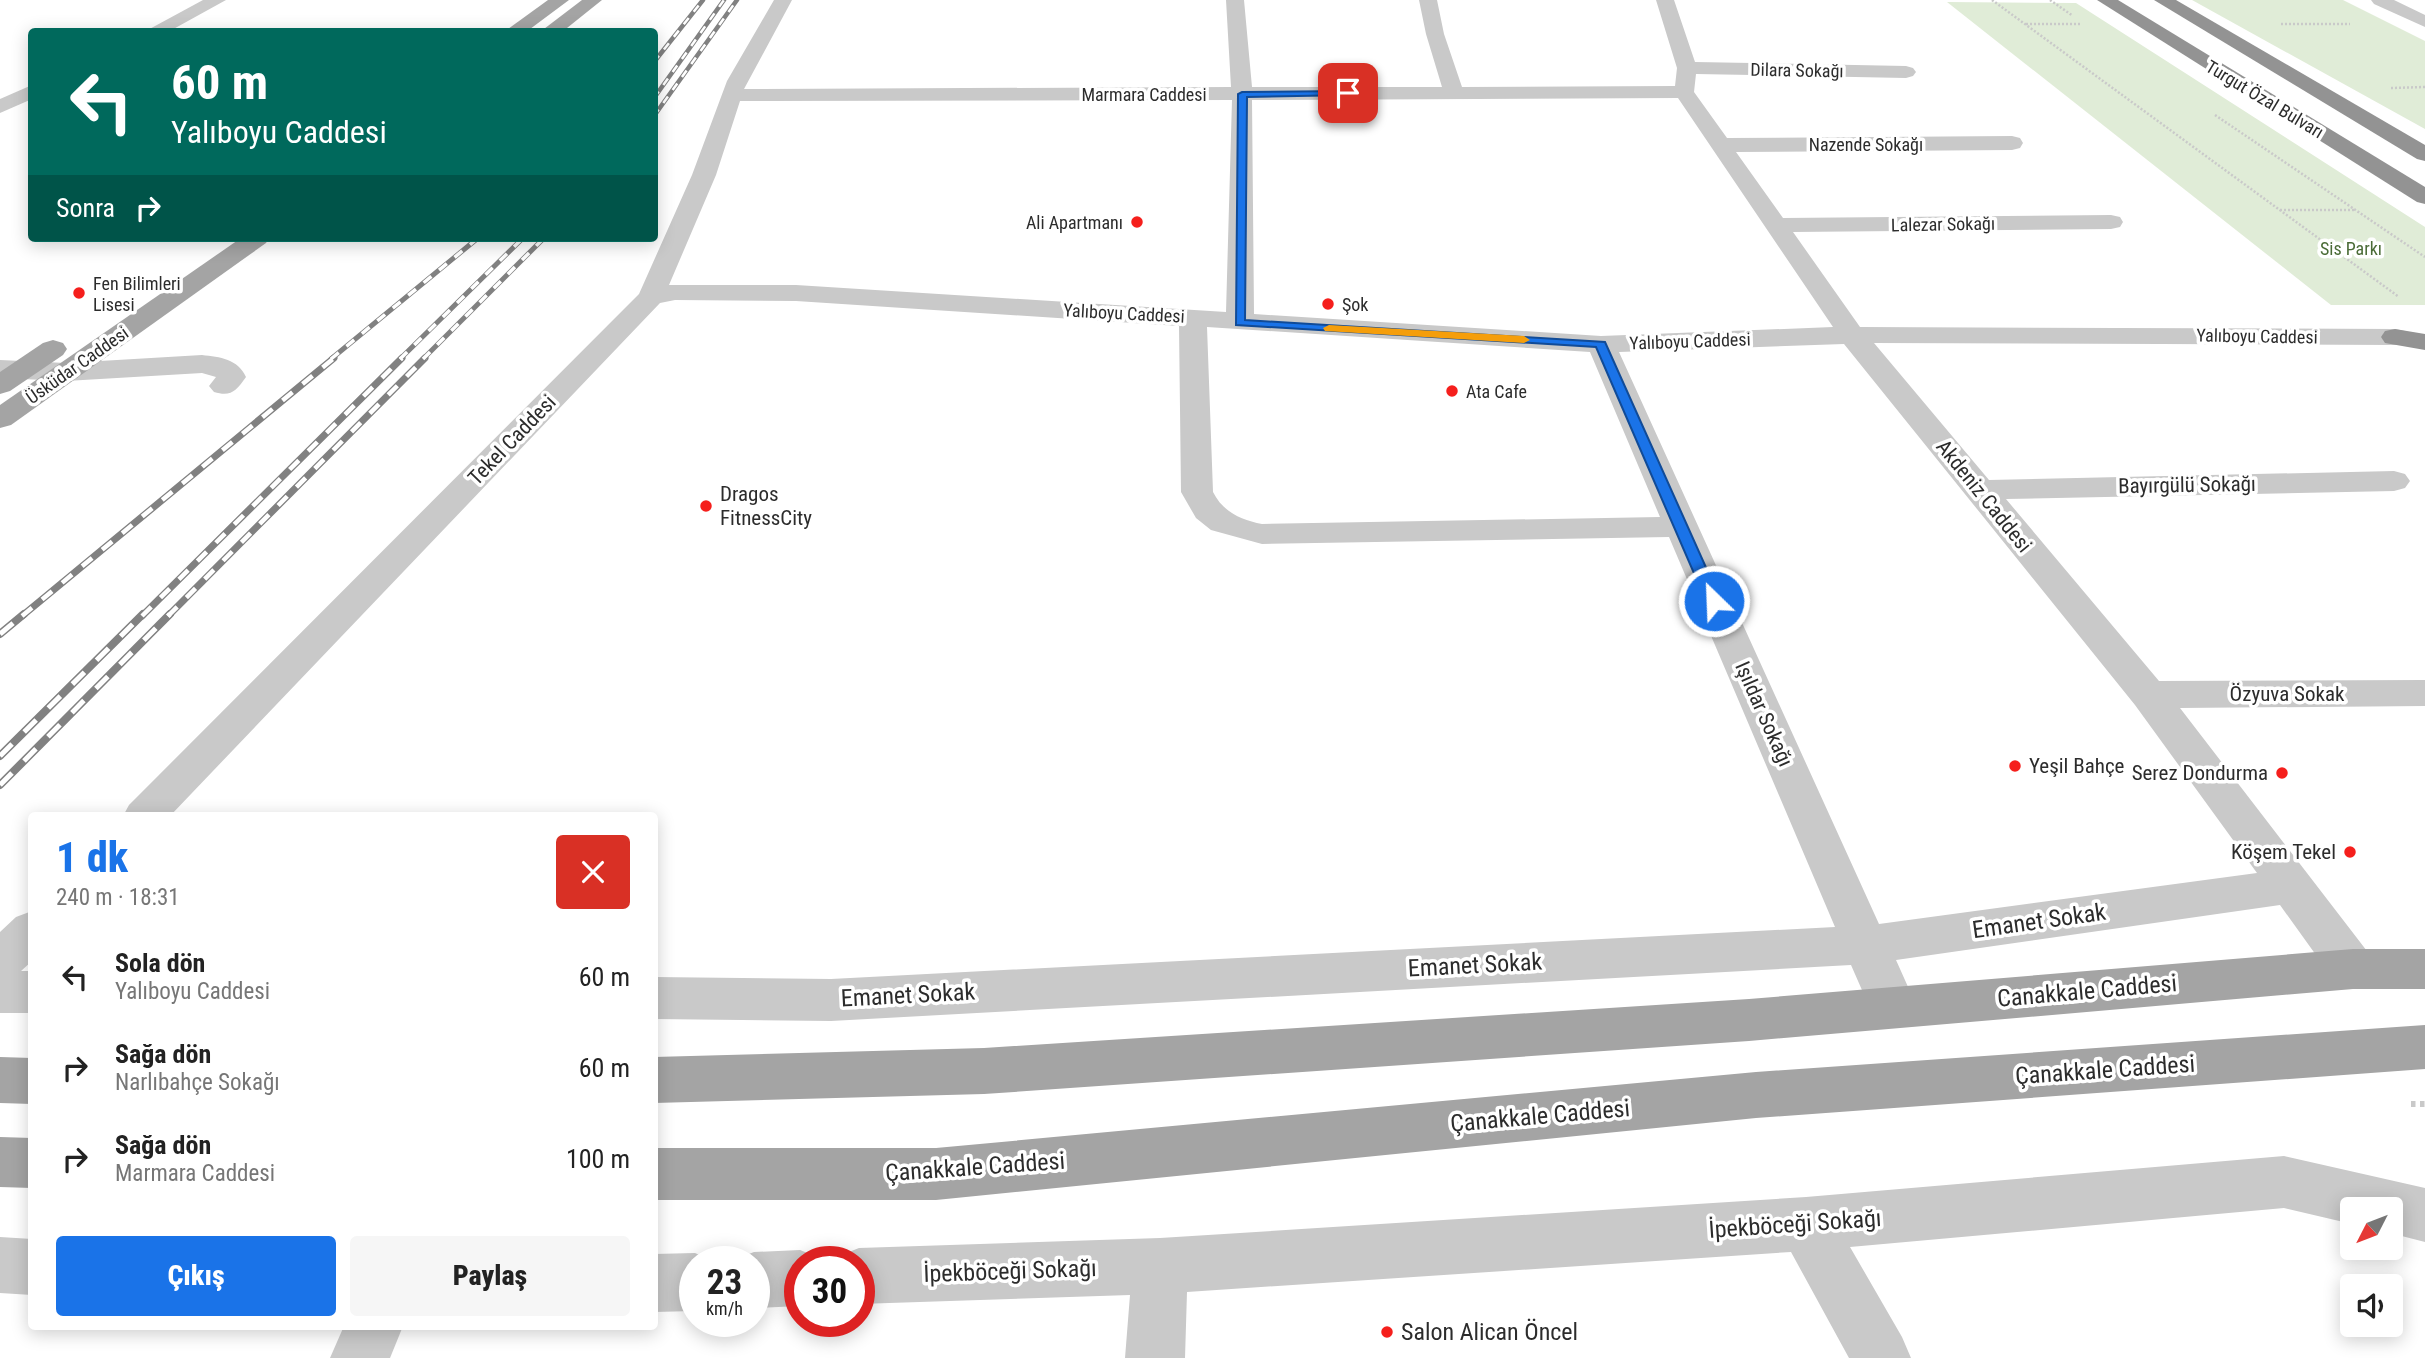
<!DOCTYPE html>
<html lang="tr">
<meta charset="utf-8">
<style>
body{margin:0;font-family:"Roboto Condensed",sans-serif;background:#f6f6f6;color:#222;height:100vh;display:flex;flex-direction:column;font-size:26px;white-space:nowrap}
*{box-sizing:border-box;margin:0}
p{font-size:23px;color:#767676}
.icon{flex:none;width:38px;height:38px;fill:none;stroke:currentColor;stroke-width:2;stroke-linecap:round;stroke-linejoin:round}
.map{position:relative;flex:1;overflow:hidden}
.drawer{position:absolute;left:28px;top:812px;width:630px;height:518px;display:flex;flex-direction:column;background:#fff;border-radius:7px;box-shadow:0 4px 18px #0003}
.drawer>*{flex:none}
.guide{position:absolute;left:28px;top:28px;width:630px;height:214px;border-radius:7px;box-shadow:0 4px 18px #0003;background:#00695c;color:#fff;overflow:hidden}
.needle{width:46px;rotate:228deg}
.tools{position:absolute;left:2340px;top:1197px;display:grid;gap:14px}
.tools a{display:grid;place-items:center;width:63px;height:63px;border-radius:7px;background:#fff;box-shadow:0 4px 18px #0003;font-size:35px}
.speed{position:absolute;left:679px;top:1246px;display:flex;gap:14px;font-size:35px;font-weight:700;text-align:center}
.speed>*{display:grid;place-content:center;width:91px;height:91px;border-radius:50%;background:#fff;box-shadow:0 4px 18px #0003;line-height:1}
.speed small{font-size:18px;font-weight:400}
.speed .limit{border:10px solid #d22;background:#fff;color:#111}
.pin{position:absolute;display:grid;place-items:center;width:60px;height:60px;color:#fff;margin:-30px;border-radius:14px;box-shadow:0 4px 10px #0006}
.me{position:absolute;width:77px;margin:-38px;rotate:336deg;stroke-linejoin:round;filter:drop-shadow(0 0 5px #0008)}
.turn{display:flex;align-items:center;gap:24px;height:147px;padding:0 28px;font-size:32px}
.turn .icon{width:91px;height:91px;stroke-width:2.5}
.turn b{display:block;font-size:49px;line-height:60px}
.then{display:flex;align-items:center;height:66px;padding:0 28px;background:#0003;gap:14px;font-size:26px}
.round{display:grid;place-items:center;flex:none;width:74px;height:74px;border-radius:7px;background:#f6f6f6}
.summary{display:flex;align-items:center;justify-content:space-between;height:119px;padding:0 28px}
h1{font-size:42px;font-weight:800;line-height:52px;color:#1a73e8}
.cta{display:flex;gap:14px;margin-top:auto;padding:14px 28px}
.cta a{flex:1;height:80px;border-radius:7px;background:#1a73e8;color:#fff;font-size:28px;font-weight:800;line-height:80px;text-align:center}
.cta a+a{background:#f6f6f6;color:#222}
ul{padding:0;list-style:none}
li{display:flex;align-items:center;gap:21px;height:91px;padding:0 28px}
li div{flex:1}
li b{display:block;font-size:26px}
li em{font-style:normal}
.map>svg:first-child{display:block}
.green{fill:#e0ecd7}
.lines{fill:none;stroke-linecap:round;stroke-linejoin:round}
.path-far1{stroke:#c9c9c9;stroke-width:2.5;stroke-dasharray:2 2;stroke-linecap:butt}
.path{stroke:#c9c9c9;stroke-width:6;stroke-dasharray:4.5 4.5;stroke-linecap:butt}
.minor{fill:#c9c9c9;fill-rule:evenodd}
.major{fill:#a4a4a4;fill-rule:evenodd}
.highway{fill:#939393;fill-rule:evenodd}
.rail-far3-casing{stroke:#818181;stroke-width:4.5}
.rail-far2-casing{stroke:#818181;stroke-width:5}
.rail-far1-casing{stroke:#818181;stroke-width:7}
.rail-casing{stroke:#818181;stroke-width:8}
.rail-far3{stroke:#fff;stroke-width:2.5;stroke-dasharray:8;stroke-linecap:butt}
.rail-far2{stroke:#fff;stroke-width:3.5;stroke-dasharray:10;stroke-linecap:butt}
.rail-far1{stroke:#fff;stroke-width:4.5;stroke-dasharray:13;stroke-linecap:butt}
.rail{stroke:#fff;stroke-width:5;stroke-dasharray:17;stroke-linecap:butt}
.route{fill:#1a73e8;stroke:#114b97;stroke-width:2}
.slow{fill:#f59e0b}
.poi-dot{fill:#f51f1c;stroke:#fff;stroke-width:2.5}
.labels{text-anchor:middle;dominant-baseline:central;stroke-width:7;stroke-linejoin:round;paint-order:stroke}
.far-street-label{font-size:18px;fill:#2c2c2c;stroke:#fff}
.far-poi-label{font-size:18px;fill:#2c2c2c;stroke:#fff;text-anchor:start}
.far-park-label{font-size:18px;fill:#4a6b36;stroke:#fff}
.street-label{font-size:21px;fill:#2c2c2c;stroke:#fff}
.poi-label{font-size:21px;fill:#2c2c2c;stroke:#fff;text-anchor:start}
.near-street-label{font-size:24px;fill:#2c2c2c;stroke:#fff}
.near-poi-label{font-size:24px;fill:#2c2c2c;stroke:#fff;text-anchor:start}
</style>
<div class="map">
<svg width="2425" height="1358" viewBox="0 0 2425 1358">
<rect width="100%" height="100%" fill="#fff"/>
<!-- green -->
<g class="green">
<path d="M2192,0H2343L2425,41V129Z"/>
<path d="M1947,2L2076,3L2425,227V305H2331Z"/>
</g>
<g class="lines">
<!-- path-far1 -->
<g class="path-far1">
<path d="M1992,0L2399,297"/>
<path d="M2050,0L2073,16"/>
<path d="M2026,24H2080"/>
<path d="M2281,24H2350"/>
<path d="M2391,88L2425,87"/>
<path d="M2215,115L2425,257"/>
<path d="M2280,210H2355"/>
</g>
<!-- path -->
<path class="path" d="M2411,1104H2425"/>
<!-- minor -->
<g class="minor">
<path d="M203,0H226L168,32H144Z"/>
<path d="M774,0H792L744,89L1231,87L1226,0H1244L1252,87H1442L1426,34L1419,0H1437L1444,34L1462,87L1675,86L1677,68L1656,0H1674L1695,62L1906,66L1913,68L1916,72L1913,76L1906,78L1696,74L1694,92L1727,138L2012,136L2020,138L2023,143L2020,148L2012,150L1736,152L1783,218L2111,215L2120,217L2123,222L2120,227L2111,229L1793,232L1860,327L2395,329L2405,331L2409,337L2405,343L2395,345L1874,343L1989,480L2394,471L2405,474L2410,481L2405,488L2394,491L2006,499L2159,681L2425,680V706L2180,708L2370,955L2377,969L2370,983L2353,989L2336,983L2280,905L1896,960L1917,1007L1910,1022L1893,1028L1876,1022L1851,965L831,1021L654,1019V977L831,979L1835,927L1669,537L1262,544L1211,530L1196,518L1181,492L1179,326L796,301L675,300L660,303L170,816H123L129,805L639,294L692,175L727,81ZM1678,98L1833,327L1601,336L1254,314L1252,100ZM1232,100L1226,312L796,285H669L716,175L740,101ZM1207,327L1590,352L1660,517L1262,524C1241,520 1223,512 1213,492ZM1844,344L2135,705L2257,873L1879,924L1619,352Z"/>
<path d="M2371,0H2394L2425,15V27L2374,4Z"/>
<path d="M32,85V99L0,113V99Z"/>
<path d="M202,355C220,357 238,359 246,377C236,391 231,397 214,392L209,386L216,377L202,373L66,381L0,378V360L66,363Z"/>
<path d="M32,911V961L21,971H32V1013H0V932L16,917Z"/>
<path d="M2284,1156L2425,1188V1242L2390,1233V1209H2352V1224L2284,1208L1850,1247L1902,1337L1911,1358H1849L1791,1252L1187,1292L1185,1358H1125L1130,1295L859,1304V1262H836L839,1256L859,1248L1160,1238L1806,1197Z"/>
<path d="M0,1237L32,1239V1295L0,1293Z"/>
<path d="M800,1250L820,1258L822,1262H800V1306L754,1308V1262L734,1260L754,1252Z"/>
<path d="M695,1253L715,1262H695V1311L654,1312V1254Z"/>
<path d="M344,1326H403L390,1358H330Z"/>
</g>
<!-- major -->
<g class="major">
<path d="M548,0H569L526,32H504Z"/>
<path d="M582,0H602L562,32H540Z"/>
<path d="M241,238H269L266,243L11,425L0,428V405Z"/>
<path d="M53,340L63,343L67,349L63,355L10,391L0,394V372L43,343Z"/>
<path d="M2353,949H2425V989H2353L1749,1041L984,1094L654,1103V1057L984,1048L1749,999Z"/>
<path d="M2425,1025V1069L1756,1118L936,1200H654V1148H936L1756,1072Z"/>
<path d="M0,1057L32,1058V1104L0,1103Z"/>
<path d="M0,1137L32,1138V1188L0,1187Z"/>
</g>
<!-- highway -->
<g class="highway">
<path d="M2097,0H2118L2425,187V204L2417,202Z"/>
<path d="M2154,0H2176L2425,145V161L2417,159Z"/>
<path d="M2395,329L2425,334V350L2385,343L2381,337L2385,331Z"/>
</g>
<!-- rail-far3 casing -->
<g class="rail-far3-casing">
<g id="rail-far3">
<path d="M654,62L703,0"/>
<path d="M654,98L724,0"/>
<path d="M654,116L737,0"/>
</g>
</g>
<!-- rail-far2 casing -->
<g class="rail-far2-casing">
<g id="rail-far2">
<path d="M331,359L478,238"/>
<path d="M400,359L523,238"/>
<path d="M423,359L544,238"/>
</g>
</g>
<!-- rail-far1 casing -->
<g class="rail-far1-casing">
<g id="rail-far1">
<path d="M22,616L334,358"/>
<path d="M142,616L402,358"/>
<path d="M168,616L425,358"/>
</g>
</g>
<!-- rail casing -->
<g class="rail-casing">
<g id="rail">
<path d="M0,634L24,614"/>
<path d="M0,756L143,614"/>
<path d="M0,785L170,614"/>
</g>
</g>
<!-- rail-far3 -->
<use href="#rail-far3" class="rail-far3"/>
<!-- rail-far2 -->
<use href="#rail-far2" class="rail-far2"/>
<!-- rail-far1 -->
<use href="#rail-far1" class="rail-far1"/>
<!-- rail -->
<use href="#rail" class="rail"/>
</g>
<!-- route -->
<path class="route" d="M1348,91L1351,95L1247,97L1245,320L1605,342L1721,601L1719,604L1714,605L1706,601L1596,347L1236,325L1238,94L1242,92Z"/>
<!-- slow -->
<path class="slow" d="M1329,325L1524,336L1530,340L1524,343L1325,331L1323,328Z"/>
<!-- markers -->
<g class="poi-dot">
<circle cx="1137" cy="222" r="7"/>
<circle cx="79" cy="293" r="7"/>
<circle cx="1328" cy="304" r="7"/>
<circle cx="1452" cy="391" r="7"/>
<circle cx="706" cy="506" r="7"/>
<circle cx="2015" cy="766" r="7"/>
<circle cx="2282" cy="773" r="7"/>
<circle cx="2350" cy="852" r="7"/>
<circle cx="1387" cy="1332" r="7"/>
</g>
<g class="labels">
<!-- far-street labels -->
<g class="far-street-label">
<text transform="translate(1797 70) rotate(1)">Dilara Sokağı</text>
<text x="1144" y="94">Marmara Caddesi</text>
<text transform="translate(2265 99) rotate(31)">Turgut Özal Bulvarı</text>
<text x="1866" y="144">Nazende Sokağı</text>
<text transform="translate(1943 224) rotate(-1)">Lalezar Sokağı</text>
<text transform="translate(1124 313) rotate(3)">Yalıboyu Caddesi</text>
<text transform="translate(2257 336) rotate(1)">Yalıboyu Caddesi</text>
<text transform="translate(1690 341) rotate(-2)">Yalıboyu Caddesi</text>
<text transform="translate(77 365) rotate(-35)">Üsküdar Caddesi</text>
</g>
<!-- far-poi labels -->
<g class="far-poi-label">
<text x="1123" y="222" text-anchor="end">Ali Apartmanı</text>
<text x="93" y="283">Fen Bilimleri<tspan x="93" dy="21">Lisesi</tspan></text>
<text x="1342" y="304">Şok</text>
<text x="1466" y="391">Ata Cafe</text>
</g>
<!-- far-park labels -->
<g class="far-park-label">
<text x="2351" y="248">Sis Parkı</text>
</g>
<!-- street labels -->
<g class="street-label">
<text transform="translate(512 440) rotate(-46)">Tekel Caddesi</text>
<text transform="translate(2187 485) rotate(-1)">Bayırgülü Sokağı</text>
<text transform="translate(1984 496) rotate(51)">Akdeniz Caddesi</text>
<text x="2287" y="694">Özyuva Sokak</text>
<text transform="translate(1764 714) rotate(66)">Işıldar Sokağı</text>
</g>
<!-- poi labels -->
<g class="poi-label">
<text x="720" y="494">Dragos<tspan x="720" dy="24">FitnessCity</tspan></text>
<text x="2029" y="766">Yeşil Bahçe</text>
<text x="2268" y="773" text-anchor="end">Serez Dondurma</text>
<text x="2336" y="852" text-anchor="end">Köşem Tekel</text>
</g>
<!-- near-street labels -->
<g class="near-street-label">
<text transform="translate(2039 921) rotate(-8)">Emanet Sokak</text>
<text transform="translate(1475 965) rotate(-3)">Emanet Sokak</text>
<text transform="translate(2087 991) rotate(-5)">Canakkale Caddesi</text>
<text transform="translate(908 995) rotate(-3)">Emanet Sokak</text>
<text transform="translate(2105 1070) rotate(-4)">Çanakkale Caddesi</text>
<text transform="translate(1540 1116) rotate(-5)">Çanakkale Caddesi</text>
<text transform="translate(975 1167) rotate(-4)">Çanakkale Caddesi</text>
<text transform="translate(1795 1224) rotate(-4)">İpekböceği Sokağı</text>
<text transform="translate(1010 1271) rotate(-2)">İpekböceği Sokağı</text>
</g>
<!-- near-poi labels -->
<g class="near-poi-label">
<text x="1401" y="1332">Salon Alican Öncel</text>
</g>
</g>
</svg>
<div class="tools">
<a><svg class="needle" viewBox="-14 -14 28 28"><path d="M0-13l5 13h-10z" fill="#e53935"/><path d="M0 13l5-13h-10z" fill="#767676"/></svg></a>
<a><svg class="icon" aria-label="sound" viewBox="0 0 24 24"><path d="M4 9h4l5-4v14l-5-4H4zM17 9q2 3 0 6"/></svg></a>
</div>
<div class="speed"><div>23<small>km/h</small></div><div class="limit">30</div></div>
<div class="pin" style="left:1348px;top:93px;background:#d93025"><svg class="icon" aria-label="arrive" viewBox="0 0 24 24"><path d="M6 21V4h12l-3 4 3 4H6"/></svg></div>
<svg class="me" style="left:1714px;top:601px" viewBox="-20 -20 40 40"><circle r="17" fill="#1a73e8" stroke="#fff" stroke-width="3"/><path d="M0-11L8 9 0 5-8 9z" fill="#fff"/></svg>
<div class="guide">
<div class="turn"><svg class="icon" aria-label="left" viewBox="0 0 24 24"><path d="M17 20v-9H6M10 6l-5 5 5 5"/></svg><div><b>60 m</b>Yalıboyu Caddesi</div></div>
<div class="then">Sonra<svg class="icon" aria-label="right" viewBox="0 0 24 24"><path d="M7 20v-9h11M14 6l5 5-5 5"/></svg></div>
</div>
<section class="drawer">
<div class="summary"><div><h1>1 dk</h1><p>240 m · 18:31</p></div><a class="round" style="background:#d93025;color:#fff"><svg class="icon" aria-label="close" viewBox="0 0 24 24"><path d="M6 6l12 12M18 6L6 18"/></svg></a></div>
<ul>
<li><svg class="icon" aria-label="left" viewBox="0 0 24 24"><path d="M17 20v-9H6M10 6l-5 5 5 5"/></svg><div><b>Sola dön</b><p>Yalıboyu Caddesi</p></div><em>60 m</em></li>
<li><svg class="icon" aria-label="right" viewBox="0 0 24 24"><path d="M7 20v-9h11M14 6l5 5-5 5"/></svg><div><b>Sağa dön</b><p>Narlıbahçe Sokağı</p></div><em>60 m</em></li>
<li><svg class="icon" aria-label="right" viewBox="0 0 24 24"><path d="M7 20v-9h11M14 6l5 5-5 5"/></svg><div><b>Sağa dön</b><p>Marmara Caddesi</p></div><em>100 m</em></li>
</ul>
<div class="cta"><a>Çıkış</a><a>Paylaş</a></div>
</section>
</div>
